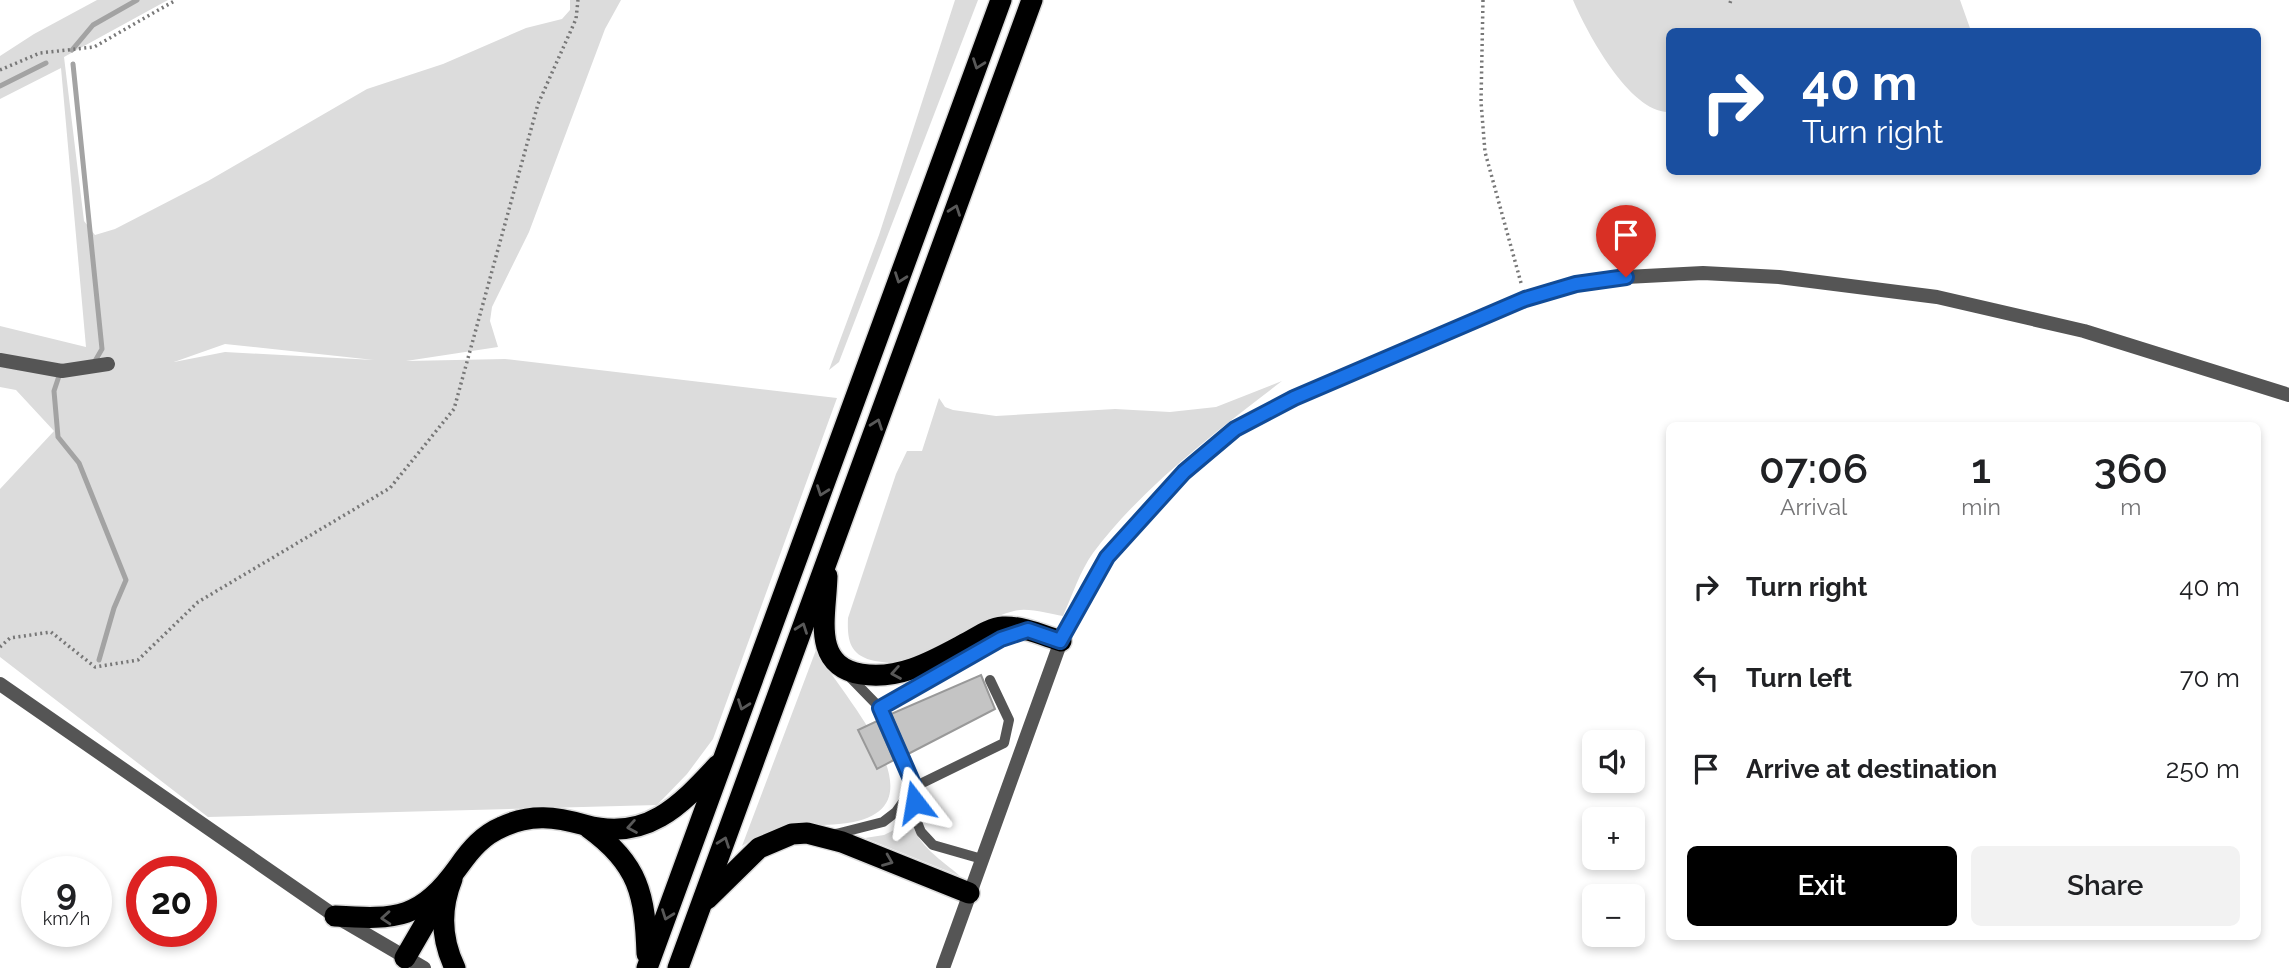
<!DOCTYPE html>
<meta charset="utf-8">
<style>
body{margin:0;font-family:Raleway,sans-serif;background:#f2f2f2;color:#202124;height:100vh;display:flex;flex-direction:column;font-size:26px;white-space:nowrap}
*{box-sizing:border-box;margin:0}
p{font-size:23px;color:#757577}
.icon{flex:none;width:38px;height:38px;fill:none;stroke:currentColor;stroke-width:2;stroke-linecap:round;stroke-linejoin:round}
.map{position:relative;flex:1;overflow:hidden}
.side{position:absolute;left:1666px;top:422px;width:595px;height:518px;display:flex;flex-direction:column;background:#fff;border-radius:10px;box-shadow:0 4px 10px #0003}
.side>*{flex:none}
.top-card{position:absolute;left:1666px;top:28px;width:595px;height:147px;border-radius:10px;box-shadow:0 4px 10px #0003;background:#1a4fa0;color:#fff;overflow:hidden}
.buttons{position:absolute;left:1582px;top:730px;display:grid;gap:14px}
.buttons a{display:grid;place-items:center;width:63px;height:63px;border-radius:10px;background:#fff;box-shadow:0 4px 10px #0003;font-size:35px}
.speed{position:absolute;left:21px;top:856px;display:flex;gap:14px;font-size:35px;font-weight:700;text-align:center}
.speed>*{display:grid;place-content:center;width:91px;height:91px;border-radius:50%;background:#fff;box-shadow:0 4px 10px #0003;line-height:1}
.speed small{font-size:18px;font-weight:400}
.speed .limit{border:10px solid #d22;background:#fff;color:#111}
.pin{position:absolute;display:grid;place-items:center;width:60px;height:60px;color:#fff;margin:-72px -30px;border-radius:50% 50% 50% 0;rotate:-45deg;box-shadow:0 0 7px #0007}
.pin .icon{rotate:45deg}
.me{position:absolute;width:77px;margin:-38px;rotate:346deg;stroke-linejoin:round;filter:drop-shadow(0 0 5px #0008)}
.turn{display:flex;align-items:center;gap:24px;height:147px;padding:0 21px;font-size:32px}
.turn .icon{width:91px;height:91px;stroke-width:2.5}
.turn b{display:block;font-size:49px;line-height:60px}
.eta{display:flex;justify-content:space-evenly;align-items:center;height:119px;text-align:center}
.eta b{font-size:42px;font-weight:600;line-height:49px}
.action{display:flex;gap:14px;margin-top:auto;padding:14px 21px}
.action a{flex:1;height:80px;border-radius:10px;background:#000;color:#fff;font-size:28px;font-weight:600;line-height:80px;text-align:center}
.action a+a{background:#f2f2f2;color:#202124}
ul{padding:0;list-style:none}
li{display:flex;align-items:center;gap:21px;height:91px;padding:0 21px}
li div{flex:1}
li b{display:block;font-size:26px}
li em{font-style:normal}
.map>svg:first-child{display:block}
.green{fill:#dcdcdc;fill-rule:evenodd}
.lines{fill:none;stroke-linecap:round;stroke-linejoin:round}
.stream{stroke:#a3a3a3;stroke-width:5}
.building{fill:#c4c4c4;stroke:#999;stroke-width:2}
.motorway-casing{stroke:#dbdbdb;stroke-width:24}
.path{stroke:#777;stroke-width:3.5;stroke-dasharray:2 3.5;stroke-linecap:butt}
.service{stroke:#555;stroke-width:10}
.minor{stroke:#555;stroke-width:14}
.tertiary{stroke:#555;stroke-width:14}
.motorway{stroke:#000;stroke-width:21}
.oneway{stroke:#595959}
.route-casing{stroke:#114b97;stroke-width:18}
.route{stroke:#1a73e8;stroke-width:12}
</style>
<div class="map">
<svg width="2289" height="968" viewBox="0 0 2289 968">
<rect width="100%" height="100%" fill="#fff"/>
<!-- green -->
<g class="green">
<path d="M97,0H168L64,57L84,221L95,235L115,229L208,181L367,89L443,64L526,28L562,19L570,10V0H621L605,29L529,232L492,307L490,321L498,347L406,361L505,359L837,398L713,739L687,774L657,805L208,817L0,657V489L54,431L16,390L0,387V326L86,347L61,68L0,99V56L34,34ZM225,344L374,360L225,352L174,362Z"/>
<path d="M955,0H978L839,362L829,370L879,235Z"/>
<path d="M1573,0H1960L1971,31L1670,32L1669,112C1630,113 1587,33 1573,0Z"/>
<path d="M1282,381C1216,432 1144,485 1093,553C1080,571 1072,596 1063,616C1049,614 1028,607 1014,611C966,623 928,671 875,661C850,656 847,641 848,618L896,474L907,451H922L939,398L945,407L953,410L996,416L1115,409L1170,412L1216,407Z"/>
<path d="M816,650C840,695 956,814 839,824C799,827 777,824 742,846Z"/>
<path d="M912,821C917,846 942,860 960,876L865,838L884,835Z"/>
</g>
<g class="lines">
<!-- stream -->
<g class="stream">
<path d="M72,50L93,25L137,0"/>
<path d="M73,64L102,349L95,361"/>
<path d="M0,86L46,63"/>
<path d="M60,373L54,391L58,437L79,463L126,580L114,608L99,660"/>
</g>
</g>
<!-- building -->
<g class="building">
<path d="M981,675L995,709L908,754L891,714Z"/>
<path d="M877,721L894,760L877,769L858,730Z"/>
</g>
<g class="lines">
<!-- motorway casing -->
<g class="motorway-casing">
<g id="motorway">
<path d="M827,576C826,616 811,665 861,674C900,681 936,659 968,642C979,636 990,628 1003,627C1022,626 1042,635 1061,641"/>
<path d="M589,828C639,864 645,895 647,954"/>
<path d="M452,879C440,909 441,939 455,968"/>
<path d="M707,899L759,848L792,834L807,833L842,842L969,893"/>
<path d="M335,916C398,920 421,919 459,866C471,849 483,835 502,827C531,813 556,817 585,825C646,842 680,806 718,765"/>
<path d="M405,958L441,896"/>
<path d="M647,968L1001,0"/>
<path d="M678,968L1032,0"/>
</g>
</g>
<!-- path -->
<g class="path">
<path d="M1483,0L1481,102L1485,152L1521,283"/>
<path d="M1730,3L1731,0"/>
<path d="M0,70L40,53L94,47L176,0"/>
<path d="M0,647L10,638L51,632L95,667L138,660L198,602L390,488L454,409L538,104L576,19L578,0"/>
</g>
<!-- service -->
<g class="service">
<path d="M845,672L880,708L914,787L915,817L921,832L933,845L982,859"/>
<path d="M880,708L1001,639L1018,634"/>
<path d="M832,835L883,822L896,812L914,787L1004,743L1009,720L990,680"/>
</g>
<!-- minor -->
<path class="minor" d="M0,360L62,371L108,364"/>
<!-- tertiary -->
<g class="tertiary">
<path d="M0,684L335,916L424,968"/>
<path d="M943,968L1061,641L1107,557L1184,472L1235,429L1294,398L1525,299L1576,284L1626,277L1703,273L1779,277L1937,297L2084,331L2289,395"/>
</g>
<!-- motorway -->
<use href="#motorway" class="motorway"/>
</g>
<!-- one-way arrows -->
<defs><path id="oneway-chevron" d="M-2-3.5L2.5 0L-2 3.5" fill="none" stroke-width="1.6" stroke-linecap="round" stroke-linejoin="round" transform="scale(1.75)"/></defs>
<g class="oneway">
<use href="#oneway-chevron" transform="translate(978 64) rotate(110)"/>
<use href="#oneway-chevron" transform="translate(955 210) rotate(-70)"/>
<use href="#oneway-chevron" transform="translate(900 278) rotate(110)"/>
<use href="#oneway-chevron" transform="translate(877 424) rotate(-70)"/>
<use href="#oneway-chevron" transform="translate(822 491) rotate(110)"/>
<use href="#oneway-chevron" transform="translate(802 628) rotate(-70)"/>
<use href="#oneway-chevron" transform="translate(896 673) rotate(170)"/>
<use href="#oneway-chevron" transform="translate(743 705) rotate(110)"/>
<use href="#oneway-chevron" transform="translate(632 827) rotate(170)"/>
<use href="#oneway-chevron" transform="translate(724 842) rotate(-70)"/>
<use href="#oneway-chevron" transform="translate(888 861) rotate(22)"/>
<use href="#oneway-chevron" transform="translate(667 915) rotate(110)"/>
<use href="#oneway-chevron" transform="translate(386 918) rotate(176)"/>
</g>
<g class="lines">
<!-- route casing -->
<g class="route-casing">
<path id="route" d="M915,802L914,786L880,708L1001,639L1028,630L1060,641L1107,557L1184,472L1235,429L1294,398L1525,299L1576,284L1626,277"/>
</g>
<!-- route -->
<use href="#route" class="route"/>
</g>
</svg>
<div class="buttons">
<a><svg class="icon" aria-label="sound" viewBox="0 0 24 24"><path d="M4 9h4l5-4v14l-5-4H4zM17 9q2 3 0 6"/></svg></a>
<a>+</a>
<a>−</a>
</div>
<div class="speed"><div>9<small>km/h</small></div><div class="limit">20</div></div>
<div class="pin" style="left:1626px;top:277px;background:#d93025"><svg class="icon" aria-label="arrive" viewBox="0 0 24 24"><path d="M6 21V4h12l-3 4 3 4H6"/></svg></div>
<svg class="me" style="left:915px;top:802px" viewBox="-20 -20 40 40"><path d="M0-17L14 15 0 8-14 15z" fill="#1a73e8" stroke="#fff" stroke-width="4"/></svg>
<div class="top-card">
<div class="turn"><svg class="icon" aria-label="right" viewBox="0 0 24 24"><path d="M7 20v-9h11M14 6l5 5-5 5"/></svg><div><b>40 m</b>Turn right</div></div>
</div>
<section class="side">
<div class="eta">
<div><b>07:06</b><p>Arrival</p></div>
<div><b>1</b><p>min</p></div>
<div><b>360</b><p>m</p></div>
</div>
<ul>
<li><svg class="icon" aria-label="right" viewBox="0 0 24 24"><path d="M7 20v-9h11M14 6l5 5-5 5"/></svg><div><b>Turn right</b></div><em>40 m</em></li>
<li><svg class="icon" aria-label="left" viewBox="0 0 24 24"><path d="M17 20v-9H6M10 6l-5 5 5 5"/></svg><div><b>Turn left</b></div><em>70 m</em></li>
<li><svg class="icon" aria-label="arrive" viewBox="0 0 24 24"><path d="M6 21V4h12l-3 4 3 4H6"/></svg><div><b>Arrive at destination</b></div><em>250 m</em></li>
</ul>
<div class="action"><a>Exit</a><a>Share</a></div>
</section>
</div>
